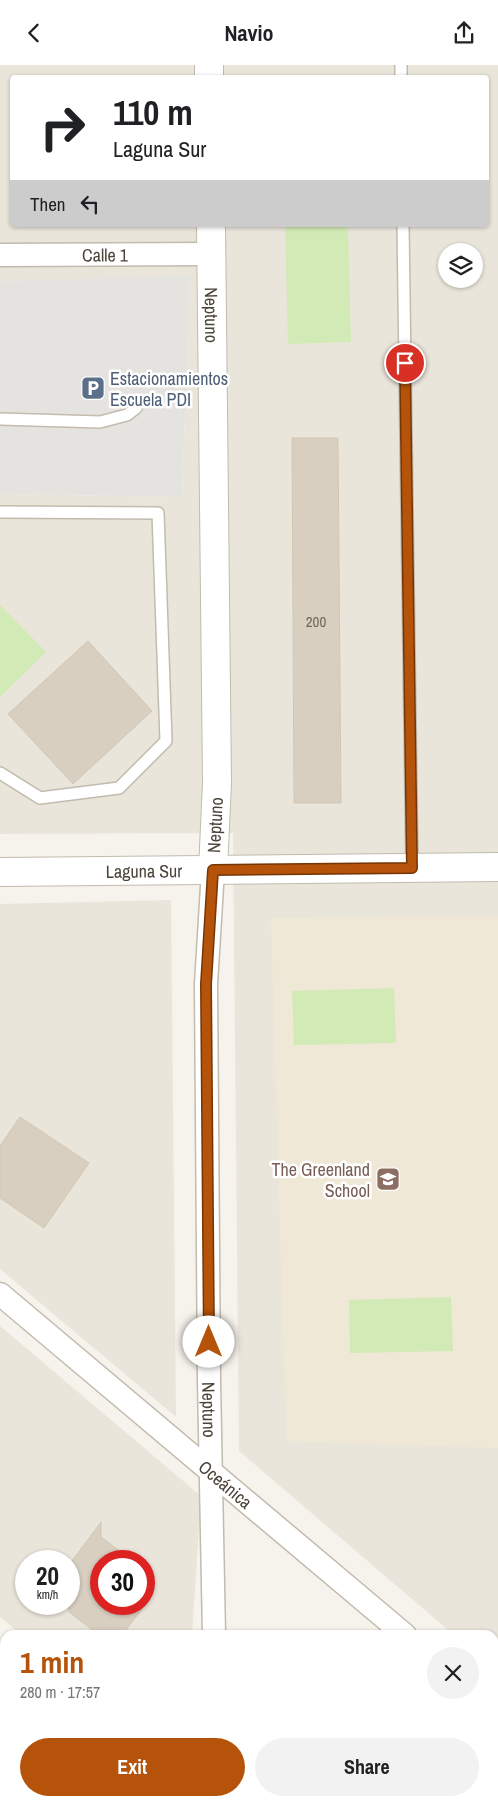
<!DOCTYPE html>
<meta charset="utf-8">
<style>
body{margin:0;font-family:"Archivo Narrow",sans-serif;background:#f2f2f2;color:#202124;height:100vh;display:flex;flex-direction:column;font-size:19px;white-space:nowrap}
*{box-sizing:border-box;margin:0}
p{font-size:16px;color:#757577}
.icon{flex:none;width:28px;height:28px;fill:none;stroke:currentColor;stroke-width:2;stroke-linecap:round;stroke-linejoin:round}
.map{position:relative;flex:1;overflow:hidden}
.side{position:absolute;left:0px;top:1565px;width:499px;height:176px;display:flex;flex-direction:column;background:#fff;border-radius:15px 15px 0 0;box-shadow:0 1px 4px #0004}
.side>*{flex:none}
.top-card{position:absolute;left:10px;top:10px;width:479px;height:152px;border-radius:5px;box-shadow:0 1px 4px #0004;background:#fff;color:#202124;overflow:hidden}
.buttons{position:absolute;left:438px;top:178px;display:grid;gap:10px}
.buttons a{display:grid;place-items:center;width:45px;height:45px;border-radius:50%;background:#fff;box-shadow:0 1px 4px #0004;font-size:25px}
.speed{position:absolute;left:15px;top:1485px;display:flex;gap:10px;font-size:25px;font-weight:700;text-align:center}
.speed>*{display:grid;place-content:center;width:65px;height:65px;border-radius:50%;background:#fff;box-shadow:0 1px 4px #0004;line-height:1}
.speed small{font-size:12px;font-weight:400}
.speed .limit{border:8px solid #d22;background:#fff;color:#111}
.pin{position:absolute;display:grid;place-items:center;width:42px;height:42px;color:#fff;margin:-21px;border:2px solid #fff;border-radius:50%;box-shadow:0 1px 5px #0007}
.me{position:absolute;width:55px;margin:-28px;rotate:0deg;stroke-linejoin:round;filter:drop-shadow(0 0 4px #0008)}
.turn{display:flex;align-items:center;gap:18px;height:105px;padding:0 20px;font-size:22px}
.turn .icon{width:65px;height:65px;stroke-width:2.5}
.turn b{display:block;font-size:35px;line-height:42px}
.then{display:flex;align-items:center;height:48px;padding:0 20px;background:#0003;gap:10px;font-size:19px}
.round{display:grid;place-items:center;flex:none;width:52px;height:52px;border-radius:26px;background:#f2f2f2}
.overview{display:flex;align-items:center;justify-content:space-between;height:85px;padding:0 20px}
h1{font-size:30px;font-weight:800;line-height:38px;color:#b45309}
.action{display:flex;gap:10px;margin-top:auto;padding:10px 20px}
.action a{flex:1;height:58px;border-radius:30px;background:#b45309;color:#fff;font-size:20px;font-weight:800;line-height:58px;text-align:center}
.action a+a{background:#f2f2f2;color:#202124}
header{display:flex;justify-content:space-between;align-items:center;height:65px;padding:0 20px;background:#fff;font-size:22px;font-weight:800}
.map>svg:first-child{display:block}
.residential{fill:#eae5da;fill-rule:evenodd}
.education{fill:#efe8d6}
.green{fill:#d2eab5}
.parking{fill:#e5e3e0}
.building{fill:#d8cfc1;stroke:#d3c7b4}
.lines{fill:none;stroke-linecap:round;stroke-linejoin:round}
.service-casing{stroke:#c2bbae;stroke-width:14}
.minor-casing{stroke:#c2bbae;stroke-width:25}
.tertiary-casing{stroke:#c2bbae;stroke-width:30}
.motorway-casing{stroke:#e0a43c;stroke-width:30}
.service{stroke:#fff;stroke-width:11}
.minor{stroke:#fff;stroke-width:22}
.tertiary{stroke:#fff;stroke-width:28}
.motorway{stroke:#ffcf6e;stroke-width:28}
.route-casing{stroke:#753606;stroke-width:12}
.route{stroke:#b45309;stroke-width:9}
.labels{text-anchor:middle;dominant-baseline:central;stroke-width:5;stroke-linejoin:round;paint-order:stroke}
.number-label{font-size:15px;fill:#6e675b}
.street-label{font-size:18px;fill:#4b4439;stroke:#fff}
.service-label{font-size:18px;fill:#4e5e75;stroke:#fff;text-anchor:start}
.education-label{font-size:18px;fill:#785e54;stroke:#fff;text-anchor:end}
</style>
<header><svg class="icon" aria-label="back" viewBox="0 0 24 24"><path d="M15 5l-7 7 7 7"/></svg>Navio<svg class="icon" aria-label="share" viewBox="0 0 24 24"><path d="M12 15V3M7 8l5-5 5 5M5 13v7h14v-7"/></svg></header>
<div class="map">
<svg width="498" height="1741" viewBox="0 0 498 1741">
<rect width="100%" height="100%" fill="#f6f3ec"/>
<!-- residential -->
<g class="residential">
<path d="M0,0H498V1607L494,1604V1570H454L239,1386L233,768L0,769V429L182,432L190,212L0,216ZM12,12H486V160H12ZM446,186H474V214H446Z"/>
<path d="M171,835L176,1352L0,1204V839Z"/>
<path d="M0,1261L201,1431L192,1570H22L0,1552ZM26,1496H69V1539H26ZM101,1496H144V1539H101Z"/>
</g>
<!-- education -->
<path class="education" d="M498,851V1383L286,1376L271,853Z"/>
<!-- green -->
<g class="green">
<path d="M285,160H348L351,277L288,279Z"/>
<path d="M0,540L46,587L0,632Z"/>
<path d="M394,923L396,978L294,980L292,926Z"/>
<path d="M451,1232L453,1286L350,1288L349,1235Z"/>
</g>
<!-- parking -->
<path class="parking" d="M190,211L182,432L0,429V216Z"/>
<!-- building -->
<g class="building">
<path d="M292,373H338L341,738H294Z"/>
<path d="M88,576L152,646L73,719L8,649Z"/>
<path d="M20,1052L89,1098L44,1163L0,1133V1081Z"/>
<path d="M101,1457V1472L133,1496H101V1539H146L122,1570H99L69,1547V1500Z"/>
</g>
<g class="lines">
<!-- service casing -->
<g class="service-casing">
<g id="service">
<path d="M401,0V12"/>
<path d="M403,160L412,803"/>
<path d="M0,354L100,357L127,350L136,343"/>
<path d="M0,447L158,448L166,676L119,723L40,733L0,708"/>
</g>
</g>
<!-- minor casing -->
<g class="minor-casing">
<g id="minor">
<path id="s1" d="M0,190L211,189"/>
<path id="s2" d="M213,805L206,919L209,1317L214,1570"/>
<path id="s3" d="M0,1229L405,1570"/>
<path d="M494,1645L498,1649"/>
</g>
</g>
<!-- tertiary casing -->
<g class="tertiary-casing">
<g id="tertiary">
<path d="M209,0V12"/>
<path id="s4" d="M211,160L217,718L213,805"/>
<path id="s5" d="M0,807L498,802"/>
</g>
</g>
<!-- motorway casing -->
<g class="motorway-casing">
<g id="motorway">
<path d="M0,1691L5,1696"/>
<path d="M54,1736L59,1741"/>
</g>
</g>
<!-- service -->
<use href="#service" class="service"/>
<!-- minor -->
<use href="#minor" class="minor"/>
<!-- tertiary -->
<use href="#tertiary" class="tertiary"/>
<!-- motorway -->
<use href="#motorway" class="motorway"/>
</g>
<g class="lines">
<!-- route casing -->
<g class="route-casing">
<path id="route" d="M209,1277L206,919L213,805L412,803L405,298"/>
</g>
<!-- route -->
<use href="#route" class="route"/>
</g>
<!-- icons -->
<defs>
<g id="parking-square" transform="scale(1.25)"><rect x="-9" y="-9" width="18" height="18" rx="4" fill="#5c6f8a" stroke="#fff"/><path d="M-3.5-5.5H1a3.5 3.5 0 0 1 0 7H-1V5.5H-3.5ZM-1-3.4V-.6H.8a1.4 1.4 0 0 0 0-2.8Z" fill="#fff"/></g>
<g id="school-square" transform="scale(1.25)"><rect x="-9" y="-9" width="18" height="18" rx="4" fill="#8d6e63" stroke="#fff"/><path d="M0-5L7-2L0 1L-7-2ZM-4 1L0 2.5L4 1V4Q0 6-4 4Z" fill="#fff"/></g>
</defs>
<g fill-rule="evenodd">
<use href="#parking-square" x="93" y="323"/>
<use href="#school-square" x="388" y="1114"/>
</g>
<g class="labels">
<!-- number labels -->
<g class="number-label">
<text x="316" y="556">200</text>
</g>
<!-- street labels -->
<g class="street-label">
<text stroke="none"><textPath href="#s1" startOffset="105">Calle 1</textPath></text>
<text stroke="none"><textPath href="#s4" startOffset="90">Neptuno</textPath></text>
<text transform="translate(215 760) rotate(-87)">Neptuno</text>
<text stroke="none"><textPath href="#s5" startOffset="144">Laguna Sur</textPath></text>
<text stroke="none"><textPath href="#s2" startOffset="540">Neptuno</textPath></text>
<text stroke="none"><textPath href="#s3" startOffset="295">Oceánica</textPath></text>
</g>
<!-- service labels -->
<g class="service-label">
<text x="110" y="313">Estacionamientos<tspan x="110" dy="21">Escuela PDI</tspan></text>
</g>
<!-- education labels -->
<g class="education-label">
<text x="370" y="1104">The Greenland<tspan x="370" dy="21">School</tspan></text>
</g>
</g>
</svg>
<div class="buttons">
<a><svg class="icon" aria-label="layers" viewBox="0 0 24 24"><path d="M12 4l9 5-9 5-9-5zM3 14l9 5 9-5"/></svg></a>
</div>
<div class="speed"><div>20<small>km/h</small></div><div class="limit">30</div></div>
<div class="pin" style="left:405px;top:298px;background:#d93025"><svg class="icon" aria-label="arrive" viewBox="0 0 24 24"><path d="M6 21V4h12l-3 4 3 4H6"/></svg></div>
<svg class="me" style="left:209px;top:1277px" viewBox="-20 -20 40 40"><circle r="19" fill="#fff"/><path d="M0-13L10 11 0 6-10 11z" fill="#b45309"/></svg>
<div class="top-card">
<div class="turn"><svg class="icon" aria-label="right" viewBox="0 0 24 24"><path d="M7 20v-9h11M14 6l5 5-5 5"/></svg><div><b>110 m</b>Laguna Sur</div></div>
<div class="then">Then<svg class="icon" aria-label="left" viewBox="0 0 24 24"><path d="M17 20v-9H6M10 6l-5 5 5 5"/></svg></div>
</div>
<section class="side">
<div class="overview"><div><h1>1 min</h1><p>280 m · 17:57</p></div><a class="round"><svg class="icon" aria-label="close" viewBox="0 0 24 24"><path d="M6 6l12 12M18 6L6 18"/></svg></a></div>
<div class="action"><a>Exit</a><a>Share</a></div>
</section>
</div>
